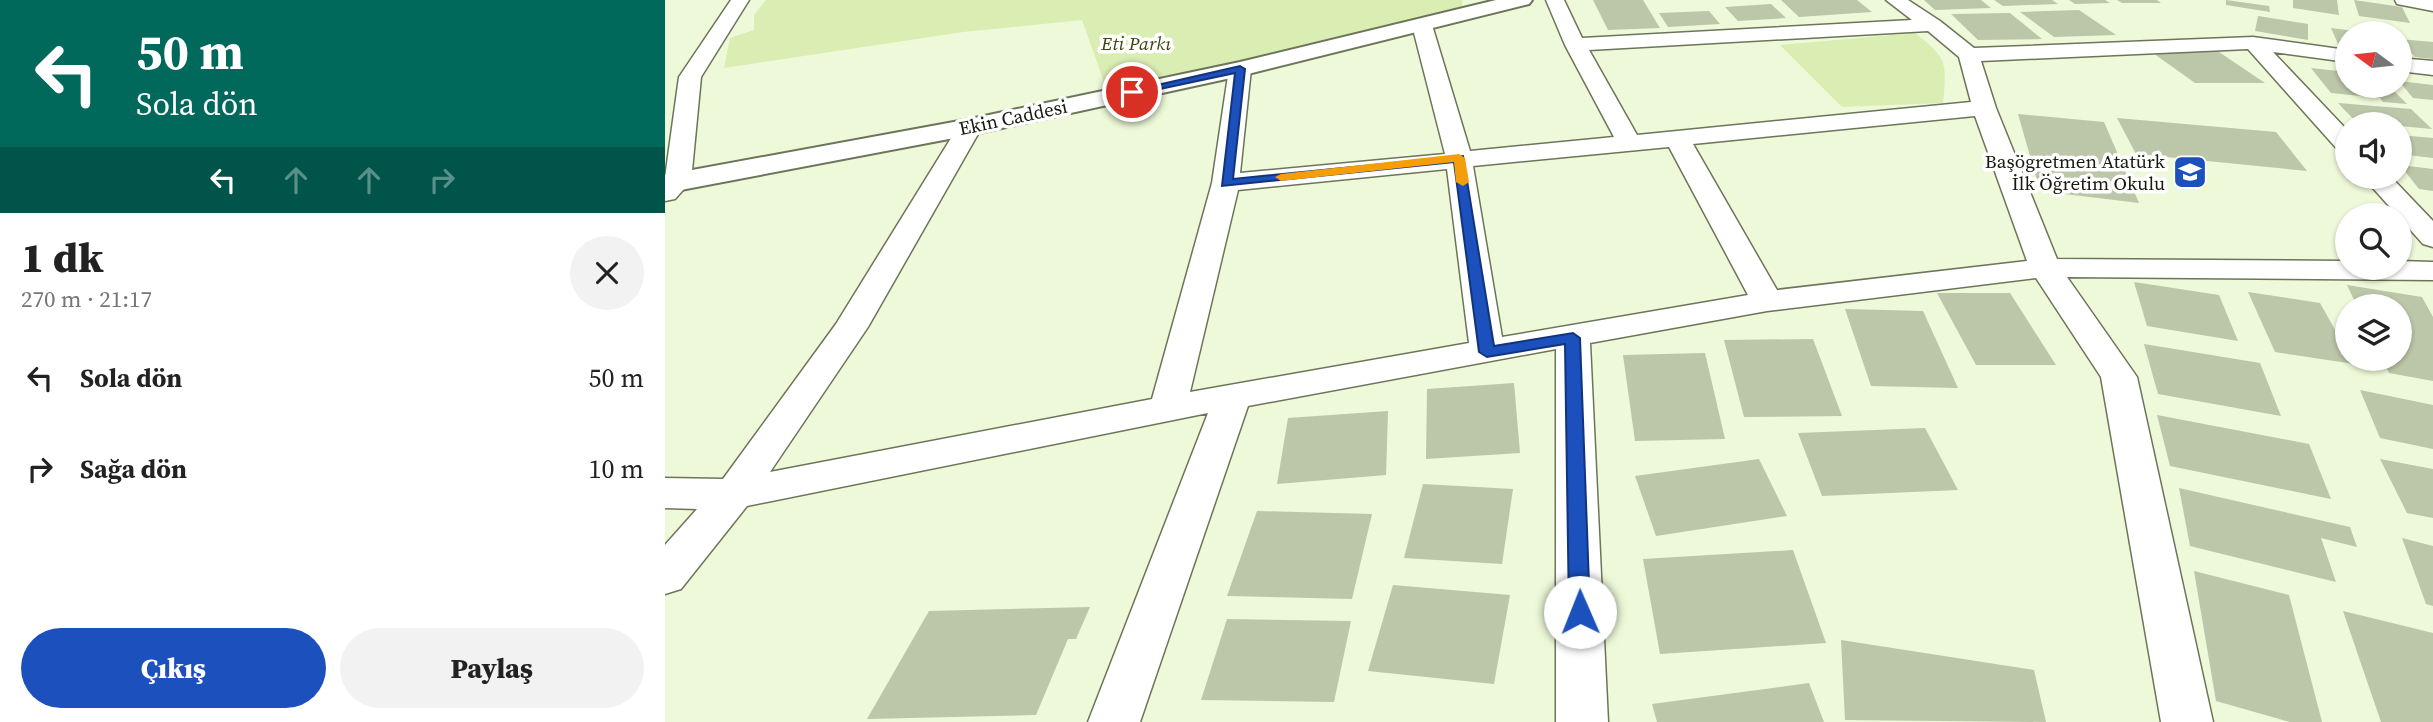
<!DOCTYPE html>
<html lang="tr">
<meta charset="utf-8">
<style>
body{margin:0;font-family:"Source Serif 4",serif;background:#f2f2f2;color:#222;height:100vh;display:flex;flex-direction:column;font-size:26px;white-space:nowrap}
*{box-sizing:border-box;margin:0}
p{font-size:23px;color:#767676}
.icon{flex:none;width:38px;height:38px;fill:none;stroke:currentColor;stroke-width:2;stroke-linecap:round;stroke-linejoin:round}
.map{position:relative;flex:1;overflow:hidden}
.panel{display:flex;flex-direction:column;background:#fff;width:665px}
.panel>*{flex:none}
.guide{background:#00695c;color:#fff;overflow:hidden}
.needle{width:46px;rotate:285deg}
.tools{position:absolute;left:1670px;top:21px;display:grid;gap:14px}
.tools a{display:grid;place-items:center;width:77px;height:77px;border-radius:50%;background:#fff;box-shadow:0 2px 5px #0004;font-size:35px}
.pin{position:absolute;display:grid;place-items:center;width:60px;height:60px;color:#fff;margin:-30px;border:4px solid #fff;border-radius:50%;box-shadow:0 2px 7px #0007}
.me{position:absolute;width:77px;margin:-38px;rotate:359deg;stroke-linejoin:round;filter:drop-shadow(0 0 5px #0008)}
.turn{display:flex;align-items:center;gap:24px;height:147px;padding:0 21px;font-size:32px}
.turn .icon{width:91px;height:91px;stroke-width:2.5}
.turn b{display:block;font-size:49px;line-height:60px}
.lanes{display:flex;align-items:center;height:66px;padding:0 21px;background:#0003;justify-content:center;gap:35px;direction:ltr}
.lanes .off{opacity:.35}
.round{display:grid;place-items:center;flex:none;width:74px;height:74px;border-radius:37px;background:#f2f2f2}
.head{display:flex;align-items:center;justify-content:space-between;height:119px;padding:0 21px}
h1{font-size:42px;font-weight:800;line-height:52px}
.primary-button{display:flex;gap:14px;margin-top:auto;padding:14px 21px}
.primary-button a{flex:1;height:80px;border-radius:42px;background:#1b50bd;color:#fff;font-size:28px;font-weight:800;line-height:80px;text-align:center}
.primary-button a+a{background:#f2f2f2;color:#222}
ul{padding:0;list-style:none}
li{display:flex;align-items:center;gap:21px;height:91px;padding:0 21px}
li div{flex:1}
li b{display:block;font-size:26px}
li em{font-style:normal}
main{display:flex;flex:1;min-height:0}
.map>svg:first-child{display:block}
.green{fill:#daedb3}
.building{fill:#bcc6a8}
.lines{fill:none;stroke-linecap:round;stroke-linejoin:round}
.street-casing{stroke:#6c7559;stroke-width:3}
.secondary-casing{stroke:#6c7559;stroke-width:4}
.street{fill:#fff;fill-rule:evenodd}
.secondary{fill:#fff;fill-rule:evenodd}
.route{fill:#1b50bd;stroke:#12347b;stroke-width:2}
.slow{fill:#f59e0b}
.labels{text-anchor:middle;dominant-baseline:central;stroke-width:7;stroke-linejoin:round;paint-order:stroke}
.far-park-label{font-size:19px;font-style:italic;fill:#39480f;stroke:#fff}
.far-street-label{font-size:19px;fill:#15190e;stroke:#fff}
.far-poi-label{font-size:19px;fill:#15190e;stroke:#fff;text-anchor:end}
</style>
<main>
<section class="panel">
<div class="guide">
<div class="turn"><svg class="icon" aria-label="left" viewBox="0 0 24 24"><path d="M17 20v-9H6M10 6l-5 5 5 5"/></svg><div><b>50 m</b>Sola dön</div></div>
<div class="lanes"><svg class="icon" aria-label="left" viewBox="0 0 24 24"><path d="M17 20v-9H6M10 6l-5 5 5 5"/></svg><svg class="icon off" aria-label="ahead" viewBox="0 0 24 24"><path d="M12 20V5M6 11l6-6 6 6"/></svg><svg class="icon off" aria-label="ahead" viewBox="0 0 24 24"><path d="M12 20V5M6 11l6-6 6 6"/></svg><svg class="icon off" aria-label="right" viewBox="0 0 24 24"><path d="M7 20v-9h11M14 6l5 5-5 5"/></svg></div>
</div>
<div class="head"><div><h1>1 dk</h1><p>270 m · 21:17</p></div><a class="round"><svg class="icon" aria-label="close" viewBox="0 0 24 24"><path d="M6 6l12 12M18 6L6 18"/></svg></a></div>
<ul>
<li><svg class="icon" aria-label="left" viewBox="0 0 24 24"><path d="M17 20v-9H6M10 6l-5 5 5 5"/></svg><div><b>Sola dön</b></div><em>50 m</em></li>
<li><svg class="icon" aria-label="right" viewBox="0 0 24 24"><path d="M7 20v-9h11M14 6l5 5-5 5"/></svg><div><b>Sağa dön</b></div><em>10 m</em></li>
</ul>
<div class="primary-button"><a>Çıkış</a><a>Paylaş</a></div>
</section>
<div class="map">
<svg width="1768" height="722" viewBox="0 0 1768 722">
<rect width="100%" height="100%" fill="#eef9d9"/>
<!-- green -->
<g class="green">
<path d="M101,0H797V7L647,47L443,93L417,20L298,32L59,68L65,38L89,30V15Z"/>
<path d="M1250,33C1282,58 1282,62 1278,103L1177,107L1115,45Z"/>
</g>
<!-- building -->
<g class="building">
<path d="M928,0H978L995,28L943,30Z"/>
<path d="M1116,0H1192L1207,12L1134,17Z"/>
<path d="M1259,0H1316L1326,8L1270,10Z"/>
<path d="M1329,0H1387L1393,4L1338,6Z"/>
<path d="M1404,0H1440L1445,3L1410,4Z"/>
<path d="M1452,0H1492L1496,3H1457Z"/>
<path d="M1561,0L1604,6L1605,12L1561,5Z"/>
<path d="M1628,0H1672L1674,15L1628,8Z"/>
<path d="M1689,0L1737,7L1745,23L1694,16Z"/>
<path d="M1106,4L1121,18L1073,21L1060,7Z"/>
<path d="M1414,10L1451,35L1389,37L1355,12Z"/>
<path d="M1044,11L1055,24L1003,27L994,13Z"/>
<path d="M1345,13L1377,39L1313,40L1286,14Z"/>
<path d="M1593,16L1643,24V40L1590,31Z"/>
<path d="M1666,28L1698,32V33H1682V47L1674,46Z"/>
<path d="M1734,39L1768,42V59L1750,57Z"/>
<path d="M1554,52L1600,83H1530L1488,53Z"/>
<path d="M1646,68L1682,72V86H1724L1742,104L1718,102L1715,98L1666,93Z"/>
<path d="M1734,81L1768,85V100L1748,98Z"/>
<path d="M1673,103L1746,109L1767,129L1691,122Z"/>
<path d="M1353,114L1439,122L1474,203L1375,191Z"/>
<path d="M1452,118L1611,132L1642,171L1471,154Z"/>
<path d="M1734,135L1768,138V158L1734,154Z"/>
<path d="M1735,165L1768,169V191L1754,189Z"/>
<path d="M1469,282L1554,295L1573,341L1482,326Z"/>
<path d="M1682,285L1757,297L1768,317V381L1724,373L1718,359H1734V306H1692Z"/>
<path d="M1583,292L1655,303L1682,351V359H1686L1689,364L1610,352Z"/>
<path d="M1272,293H1345L1391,365H1311Z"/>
<path d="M1180,309L1258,311L1293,388L1206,386Z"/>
<path d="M1148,339L1177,416L1079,417L1059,340Z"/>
<path d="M1479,344L1595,363L1616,416L1493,394Z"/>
<path d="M1040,353L1060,439L970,441L958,355Z"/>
<path d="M849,383L855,453L761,459L762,389Z"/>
<path d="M1695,390L1768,405V449L1715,438Z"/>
<path d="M723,411L721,475L612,484L623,418Z"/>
<path d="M1492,415L1644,444L1666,499L1505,466Z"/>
<path d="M1260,428L1293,490L1157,496L1133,433Z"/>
<path d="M1094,459L1122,516L991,536L970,476Z"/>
<path d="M1715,459L1768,469V518L1742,513Z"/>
<path d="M758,484L848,489L837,564L739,558Z"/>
<path d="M1514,488L1685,527L1692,547L1656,538L1671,582L1525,546Z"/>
<path d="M592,511L707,514L687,599L562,596Z"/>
<path d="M1737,538L1768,546V606L1761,604Z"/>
<path d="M1128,550L1161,643L995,654L978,559Z"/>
<path d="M1529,571L1624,595L1657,722H1625L1551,701Z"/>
<path d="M728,585L845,595L829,684L703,671Z"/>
<path d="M425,607L411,639H403L371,715L202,719L264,611Z"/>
<path d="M1678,611L1768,633V722H1716Z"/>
<path d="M562,619L686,621L669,702L536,700Z"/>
<path d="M1176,640L1369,670L1381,722L1180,720Z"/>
<path d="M1144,683L1159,722H992L987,704Z"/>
</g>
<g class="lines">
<!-- street casing -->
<g class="street-casing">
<g id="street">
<path d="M66,0H84L36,77L26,181L10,199L0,201V178L14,77Z"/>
<path d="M881,0H899L917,38L1247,20L1221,0H1243L1275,21L1309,48L1588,37L1682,50V62L1608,52L1682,130V153L1673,150L1583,49L1316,61L1331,108L1392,259L1682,261V268H1734V261L1768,262V280L1402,277L1472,377L1548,722H1496L1436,377L1371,278L1102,311L925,343L943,722H891V349L583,406L475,722H423L543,413L82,506L16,589L0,594V545L32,509L0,508V478L58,479L171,324L296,122L305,120L314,122L317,127L203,327L105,472L487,399L547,183L564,69L567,64H583L586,69L575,173L780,154L747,25L750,21H764L767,25L805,151L949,137L900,45ZM1263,31L1294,57L1306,102L972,135L924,50ZM1310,116L1362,261L1112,290L1028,144ZM1004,147L1083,295L837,337L808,166ZM782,169L804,343L525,392L573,190Z"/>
<path d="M1730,0H1768V11L1732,4Z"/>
<path d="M1734,58L1768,61V75L1734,71Z"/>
<path d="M1698,177H1726L1768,221V247L1758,244Z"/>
</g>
</g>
<!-- secondary casing -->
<g class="secondary-casing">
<path id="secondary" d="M831,0H867L864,4L575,76L305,135L0,193V175L305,119L575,62Z"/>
</g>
<!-- street -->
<use href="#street" class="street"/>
<!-- secondary -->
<use href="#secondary" class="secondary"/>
</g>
<!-- route -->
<path class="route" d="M575,66L580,69L568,179L798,156L829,346L908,333L915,338L925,612L922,619L915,621L907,619L904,612L900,344L822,357L814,352L789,162L557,186L570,73L467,95L462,92Z"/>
<!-- slow -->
<path class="slow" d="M794,154L800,158L804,182L798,186L791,182L789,162L616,181L610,177L616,174Z"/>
<!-- icons -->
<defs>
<g id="school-square" transform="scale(1.75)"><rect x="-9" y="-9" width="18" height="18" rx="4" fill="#1b50bd" stroke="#fff"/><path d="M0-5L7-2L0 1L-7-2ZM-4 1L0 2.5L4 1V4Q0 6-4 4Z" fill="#fff"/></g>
</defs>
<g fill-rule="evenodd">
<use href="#school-square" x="1525" y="172"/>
</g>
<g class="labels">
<!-- far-park labels -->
<g class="far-park-label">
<text x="471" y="43">Eti Parkı</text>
</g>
<!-- far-street labels -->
<g class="far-street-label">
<text transform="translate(348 117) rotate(-12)">Ekin Caddesi</text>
</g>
<!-- far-poi labels -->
<g class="far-poi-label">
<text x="1500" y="161">Başögretmen Atatürk<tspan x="1500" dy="22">İlk Öğretim Okulu</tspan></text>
</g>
</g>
</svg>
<div class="tools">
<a><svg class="needle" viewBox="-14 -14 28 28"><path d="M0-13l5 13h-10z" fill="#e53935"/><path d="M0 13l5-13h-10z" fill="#767676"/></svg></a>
<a><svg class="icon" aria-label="sound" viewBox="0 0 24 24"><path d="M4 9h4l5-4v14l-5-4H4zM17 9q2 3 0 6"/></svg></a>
<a><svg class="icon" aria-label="search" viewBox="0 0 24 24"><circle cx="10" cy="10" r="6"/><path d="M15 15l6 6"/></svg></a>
<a><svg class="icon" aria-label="layers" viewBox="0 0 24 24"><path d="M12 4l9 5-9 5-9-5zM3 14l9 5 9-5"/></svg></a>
</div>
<div class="pin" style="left:467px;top:92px;background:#d93025"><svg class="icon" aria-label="arrive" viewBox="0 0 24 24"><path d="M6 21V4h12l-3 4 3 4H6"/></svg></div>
<svg class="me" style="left:915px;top:612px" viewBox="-20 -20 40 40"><circle r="19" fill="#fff"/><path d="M0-13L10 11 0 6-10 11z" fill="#1b50bd"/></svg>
</div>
</main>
